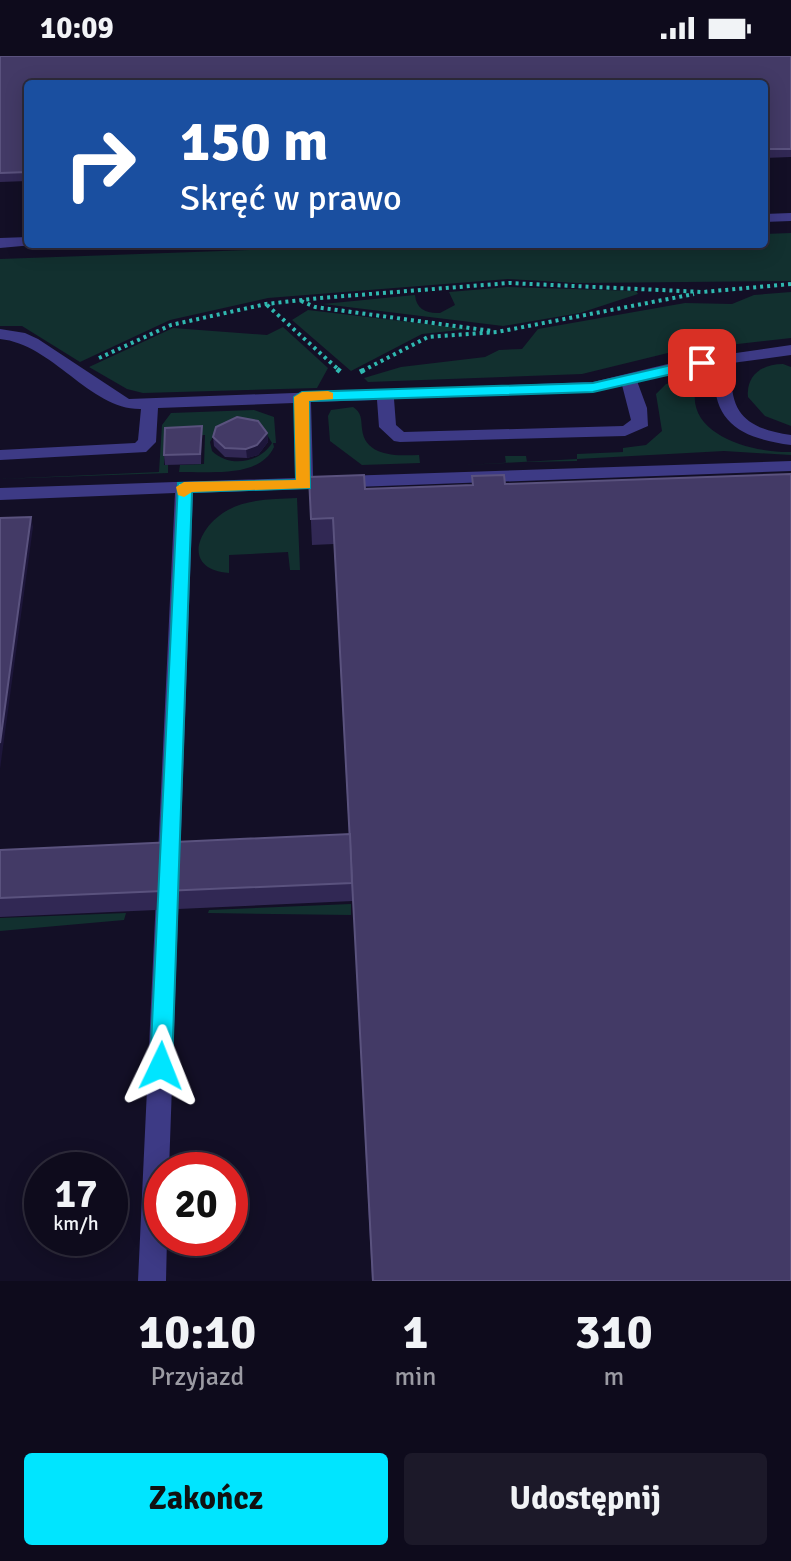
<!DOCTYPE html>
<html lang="pl">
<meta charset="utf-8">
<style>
body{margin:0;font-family:Signika,sans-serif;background:#1c1929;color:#f1f3f6;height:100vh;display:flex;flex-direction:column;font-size:30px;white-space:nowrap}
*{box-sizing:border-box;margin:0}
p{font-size:26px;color:#9b9ba3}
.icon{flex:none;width:44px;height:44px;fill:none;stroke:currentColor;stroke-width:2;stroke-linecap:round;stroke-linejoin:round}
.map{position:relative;height:1225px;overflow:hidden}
.details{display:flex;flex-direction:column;background:#0e0b1c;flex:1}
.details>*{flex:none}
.banner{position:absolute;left:24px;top:24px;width:744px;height:168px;border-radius:8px;box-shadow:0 4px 20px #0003,0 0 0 2px #2e2b3b;background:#1a4fa0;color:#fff;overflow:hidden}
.speed{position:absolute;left:24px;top:1096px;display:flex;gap:16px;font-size:40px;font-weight:700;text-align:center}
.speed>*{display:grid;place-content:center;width:104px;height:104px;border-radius:50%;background:#0e0b1c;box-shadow:0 4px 20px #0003,0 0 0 2px #2e2b3b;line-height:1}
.speed small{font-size:20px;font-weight:400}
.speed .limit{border:12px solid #d22;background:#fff;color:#111}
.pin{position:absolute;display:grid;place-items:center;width:68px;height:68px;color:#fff;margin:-34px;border-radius:16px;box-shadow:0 4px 12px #0006}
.me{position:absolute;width:88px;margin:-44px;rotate:2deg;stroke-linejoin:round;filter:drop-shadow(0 0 6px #0008)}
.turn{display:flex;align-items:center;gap:28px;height:168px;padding:0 24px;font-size:36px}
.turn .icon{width:104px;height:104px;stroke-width:2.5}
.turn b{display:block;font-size:56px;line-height:68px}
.eta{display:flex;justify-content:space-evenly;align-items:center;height:136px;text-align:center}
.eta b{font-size:48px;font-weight:700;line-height:56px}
.action{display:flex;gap:16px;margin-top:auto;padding:16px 24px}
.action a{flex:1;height:92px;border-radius:8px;background:#00e5ff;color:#111;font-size:32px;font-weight:700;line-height:92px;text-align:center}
.action a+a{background:#1c1929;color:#f1f3f6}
.status{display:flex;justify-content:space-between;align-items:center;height:56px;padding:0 40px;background:#0e0b1c;direction:ltr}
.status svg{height:22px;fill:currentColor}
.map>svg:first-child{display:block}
.green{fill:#12302f;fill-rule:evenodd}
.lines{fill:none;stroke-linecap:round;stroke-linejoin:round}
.path-far1{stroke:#2fb8b0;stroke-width:4;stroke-dasharray:3 4;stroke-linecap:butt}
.path{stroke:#2fb8b0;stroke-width:5;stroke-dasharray:4 6;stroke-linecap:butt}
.minor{fill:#3d3a85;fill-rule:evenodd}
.wall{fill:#312854}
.shaded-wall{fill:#1d163a}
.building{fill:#433a66;stroke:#5a527e;stroke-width:2}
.route{fill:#00e5ff;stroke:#0095a6;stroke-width:2}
.slow{fill:#f59e0b}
</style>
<div class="status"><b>10:09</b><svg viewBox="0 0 49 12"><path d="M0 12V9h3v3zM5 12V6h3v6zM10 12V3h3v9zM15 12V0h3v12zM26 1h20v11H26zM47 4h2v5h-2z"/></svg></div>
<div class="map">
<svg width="791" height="1225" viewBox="0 0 791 1225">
<rect width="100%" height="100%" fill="#130f26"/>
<!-- green -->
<g class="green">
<path d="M791,177V225L577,227L508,223L268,242L170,264L80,306L22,270H0V203L420,188H764V178Z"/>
<path d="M508,231L636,235L638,238L580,257L503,270L323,248L415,239C416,253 427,258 440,257L455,249L449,236Z"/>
<path d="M791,236V282L676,295L582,318L368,326L364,322L401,311L485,301L499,294L522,293L538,273L685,247L732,248L754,239Z"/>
<path d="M308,254L469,273L422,278L351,315L292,264Z"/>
<path d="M283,271L328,312L317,332L143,337L127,333L89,311L173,272L267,279Z"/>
<path d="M783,308L791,311V370L765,360L748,341C746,319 762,308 783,308Z"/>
<path d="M688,323L697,327C681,378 752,397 791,396V399L724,395L465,409L506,407L505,400H526L527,406L577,405V398L623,396V392L646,389L662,375L656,338L666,328Z"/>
<path d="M353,351C362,357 361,363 362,373C365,401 397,400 419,399L420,407L362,409L330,385L328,360L331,354Z"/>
<path d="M254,354L274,361L276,387H273L274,391C259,423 209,415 179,416L180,409L204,408L205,379L166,381L164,409H168V417L0,423L159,416L162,369L171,357ZM216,376L266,377L272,387C260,407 229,412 212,395L210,386Z"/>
<path d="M297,442L300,514H290L288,496L229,499V517C181,513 197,471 228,454C248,443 274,443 297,442Z"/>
<path d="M351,848V859L208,857L209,854Z"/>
<path d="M126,857L124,864L0,875V862Z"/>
</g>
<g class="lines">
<!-- path-far1 -->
<g class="path-far1">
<path d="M301,245L315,251L492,275"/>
<path d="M267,249L340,315"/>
<path d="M99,302L171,269L266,248L320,242L509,227L703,236L791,228"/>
<path d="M362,315L428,281L497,276L694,238"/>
</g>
<!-- path -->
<g class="path">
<path d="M337,313L342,317"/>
<path d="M360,316L366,313"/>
</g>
<!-- minor -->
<g class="minor">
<path d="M791,157V165L764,166V158Z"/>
<path d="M28,181V188L33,189L0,192V182Z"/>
<path d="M0,273L25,277L38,283L129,343L593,326L680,305L791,289V299L732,307C728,356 744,372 791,379V389C741,382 710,367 715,310L637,325L647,352L648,370L625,380L400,386L394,385L379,371L377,344L311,346L313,421L791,405V415L193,437L169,1114H162V1182H167L166,1225H138L175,437L0,444V432L295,422L294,347L158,352L156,386L146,396L0,404V394L135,387L138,384L141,353C90,354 53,288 0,283ZM622,329L631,364L623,370L404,376L396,369L394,343L593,336Z"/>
</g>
</g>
<!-- wall -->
<g class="wall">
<path d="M0,0H791V101L764,102V28H28V125L0,126Z"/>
<path d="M202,370L201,408L165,409L164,399Z"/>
<path d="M267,377L268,386L258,399L247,402L225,401L214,390L213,381Z"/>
<path d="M472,420L505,428L791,1225H372L353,845L0,861V794L349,778L334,488L312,489L309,421L365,433L472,429Z"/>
</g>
<!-- shaded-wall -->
<g class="shaded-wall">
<path d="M267,377L268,386L258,399L247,402L246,393Z"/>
<path d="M31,461L33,471L0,713V687Z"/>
</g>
<!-- building -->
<g class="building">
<path d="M0,0H791V93H764V28H28V116L0,117Z"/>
<path d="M237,361L258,365L267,377L257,389L246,393L225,392L213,381L216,371Z"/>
<path d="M202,370L200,398L164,399L165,372Z"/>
<path d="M791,418V1225H373L333,462L311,463L309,421L364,419L365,433L473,429L472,420L504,419L505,428Z"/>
<path d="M31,461L0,687V462Z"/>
<path d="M350,778L352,827L0,842V794Z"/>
</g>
<!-- route -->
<path class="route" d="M702,302L710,307L707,310L593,336L309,345L310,432L192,436L172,1010L169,1017L161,1020L153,1017L150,1010L178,427L296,424L294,341L302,336L593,327Z"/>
<!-- slow -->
<path class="slow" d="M328,335L333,337V343L309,345L310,432L192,436L184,441L178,439L176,431L184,426L296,424L294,341L302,336Z"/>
</svg>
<div class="speed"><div>17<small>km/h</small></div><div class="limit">20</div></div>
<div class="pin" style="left:702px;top:307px;background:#d93025"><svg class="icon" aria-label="arrive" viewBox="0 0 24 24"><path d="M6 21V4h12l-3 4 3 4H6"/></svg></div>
<svg class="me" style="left:161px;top:1010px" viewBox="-20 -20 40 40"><path d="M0-17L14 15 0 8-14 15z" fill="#00e5ff" stroke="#fff" stroke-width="4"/></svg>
<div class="banner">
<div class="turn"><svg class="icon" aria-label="right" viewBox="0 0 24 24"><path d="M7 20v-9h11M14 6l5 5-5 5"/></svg><div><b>150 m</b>Skręć w prawo</div></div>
</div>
</div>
<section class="details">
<div class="eta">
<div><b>10:10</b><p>Przyjazd</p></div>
<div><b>1</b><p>min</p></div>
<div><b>310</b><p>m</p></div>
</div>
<div class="action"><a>Zakończ</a><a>Udostępnij</a></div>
</section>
